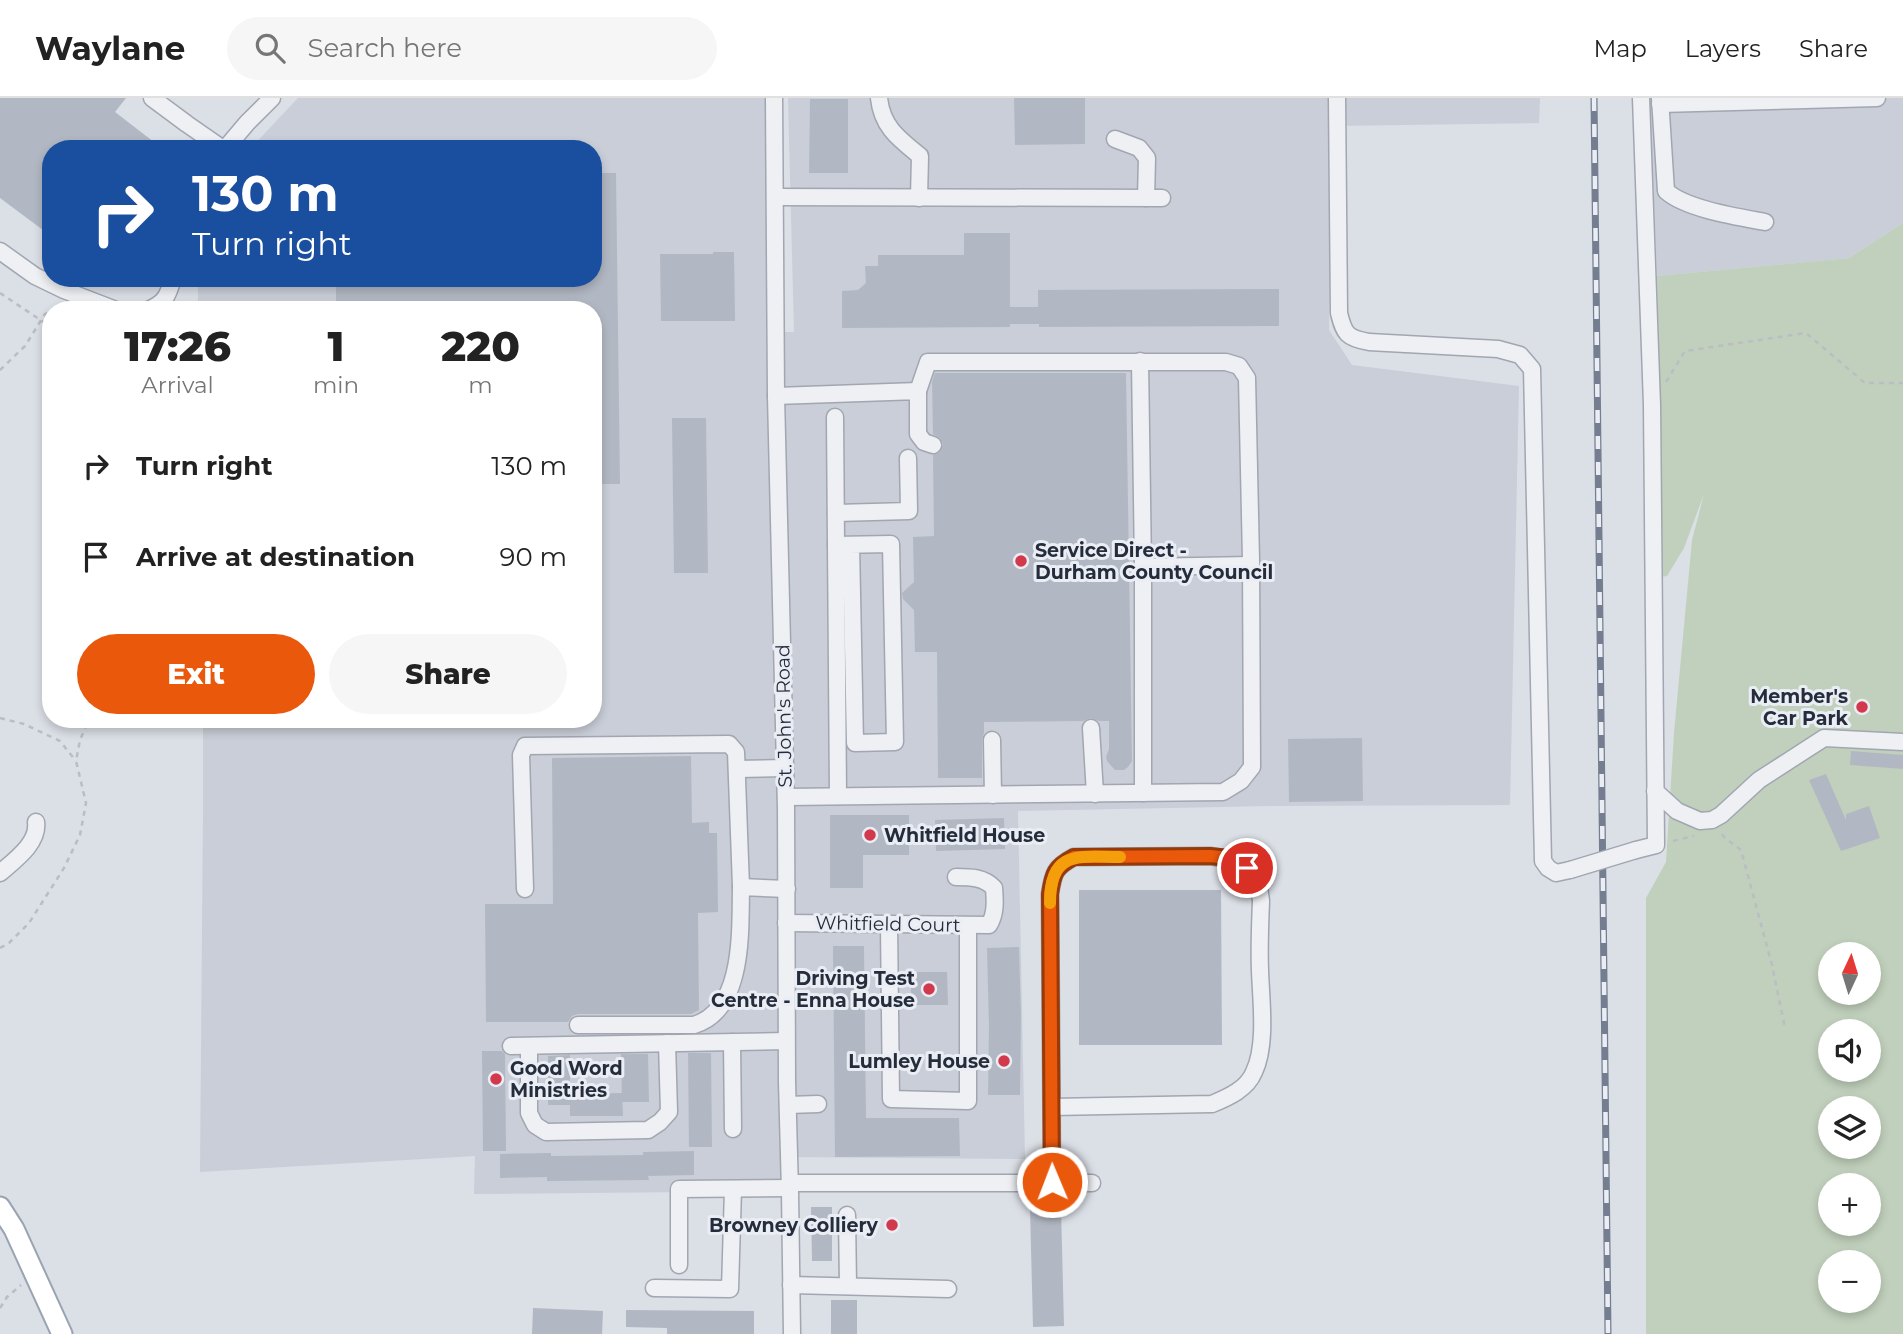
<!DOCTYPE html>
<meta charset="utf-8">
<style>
body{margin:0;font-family:Montserrat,sans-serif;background:#f6f6f6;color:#222;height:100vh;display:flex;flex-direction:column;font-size:26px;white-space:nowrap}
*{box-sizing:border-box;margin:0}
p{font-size:23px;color:#767676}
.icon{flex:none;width:38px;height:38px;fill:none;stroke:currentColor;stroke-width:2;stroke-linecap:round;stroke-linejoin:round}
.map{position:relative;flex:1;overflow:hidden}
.drawer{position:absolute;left:42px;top:203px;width:560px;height:427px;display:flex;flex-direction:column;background:#fff;border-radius:28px;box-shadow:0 4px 10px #0003}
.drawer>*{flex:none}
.top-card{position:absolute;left:42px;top:42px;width:560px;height:147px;border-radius:28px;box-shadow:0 4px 10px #0003;background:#1a4fa0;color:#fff;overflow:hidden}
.needle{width:46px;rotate:4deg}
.buttons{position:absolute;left:1818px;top:844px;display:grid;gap:14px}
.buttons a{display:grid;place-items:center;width:63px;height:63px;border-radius:50%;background:#fff;box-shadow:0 4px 10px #0003;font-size:35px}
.pin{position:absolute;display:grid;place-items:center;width:60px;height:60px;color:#fff;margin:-30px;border:4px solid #fff;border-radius:50%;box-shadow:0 2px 7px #0007}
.me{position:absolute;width:77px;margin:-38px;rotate:359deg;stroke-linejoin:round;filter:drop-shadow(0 0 5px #0008)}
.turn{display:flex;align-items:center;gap:24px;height:147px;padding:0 35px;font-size:32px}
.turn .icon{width:91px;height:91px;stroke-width:2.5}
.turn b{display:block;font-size:49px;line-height:60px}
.eta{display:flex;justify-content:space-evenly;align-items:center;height:119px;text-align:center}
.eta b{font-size:42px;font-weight:800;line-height:49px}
.primary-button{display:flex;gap:14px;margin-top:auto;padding:14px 35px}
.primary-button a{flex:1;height:80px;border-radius:42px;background:#ea580c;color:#fff;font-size:28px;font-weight:800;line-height:80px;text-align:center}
.primary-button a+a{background:#f6f6f6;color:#222}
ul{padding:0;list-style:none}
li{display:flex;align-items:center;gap:21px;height:91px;padding:0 35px}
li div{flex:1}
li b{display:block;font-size:26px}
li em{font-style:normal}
header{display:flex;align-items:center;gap:42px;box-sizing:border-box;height:98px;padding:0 35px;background:#fff;border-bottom:2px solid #e0e0e0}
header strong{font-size:33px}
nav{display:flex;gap:38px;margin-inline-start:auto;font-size:24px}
.search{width:490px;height:63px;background:#f6f6f6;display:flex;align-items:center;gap:18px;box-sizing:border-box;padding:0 24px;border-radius:38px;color:#767676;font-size:26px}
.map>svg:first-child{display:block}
.built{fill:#c9ced8}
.green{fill:#c1d0bc;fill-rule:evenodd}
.building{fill:#b2b8c3}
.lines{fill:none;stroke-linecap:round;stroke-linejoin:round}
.minor-casing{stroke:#a1a6b0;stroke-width:19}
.major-casing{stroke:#9aa3b2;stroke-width:23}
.path{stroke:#babdc4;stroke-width:2.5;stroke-dasharray:5 5;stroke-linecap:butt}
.minor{stroke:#eef0f4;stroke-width:16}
.major{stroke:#fff;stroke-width:19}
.rail-casing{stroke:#747e90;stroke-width:7}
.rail{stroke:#eaeef4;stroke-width:4.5;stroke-dasharray:13;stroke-linecap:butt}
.minor-bridge-casing{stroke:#a1a6b0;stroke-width:19;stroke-linecap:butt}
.minor-bridge{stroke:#eef0f4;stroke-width:16}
.route-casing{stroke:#983908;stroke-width:18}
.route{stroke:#ea580c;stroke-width:12}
.slow{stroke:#f59e0b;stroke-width:12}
.poi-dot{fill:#d2394d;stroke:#eaeef4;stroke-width:2.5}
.labels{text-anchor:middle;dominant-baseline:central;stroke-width:6;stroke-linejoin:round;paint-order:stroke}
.poi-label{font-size:19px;font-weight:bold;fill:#252d3c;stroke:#eaeef4;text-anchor:end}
.street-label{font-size:19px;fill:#252d3c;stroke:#eaeef4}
</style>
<header>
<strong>Waylane</strong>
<div class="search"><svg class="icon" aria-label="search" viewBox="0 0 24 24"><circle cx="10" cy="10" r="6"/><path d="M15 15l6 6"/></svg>Search here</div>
<nav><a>Map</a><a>Layers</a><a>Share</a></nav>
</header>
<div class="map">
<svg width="1903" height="1236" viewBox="0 0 1903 1236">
<rect width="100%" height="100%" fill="#dbdfe6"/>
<!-- built -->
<g class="built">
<path d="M298,0H774L776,234H794L788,0H1540L1539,25L1332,28L1329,232L1352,267L1519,288L1510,707L1271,708L1018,713L1025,1061L790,1059V1093L474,1096L475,1058L200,1074L203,715V621H593V212H198V180H593V51H250Z"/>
<path d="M1650,0H1903V125L1849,160L1657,178Z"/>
</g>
<!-- green -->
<path class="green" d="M1903,125V1236H1646V800L1666,764L1674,635L1692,442L1704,396L1684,450L1667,478L1660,479L1662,371L1657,178L1849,160ZM1830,856H1869V894H1830ZM1830,933H1869V971H1830ZM1830,1010H1869V1048H1830ZM1830,1087H1869V1125H1830ZM1830,1164H1869V1202H1830Z"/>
<!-- building -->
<g class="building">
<path d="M0,0H126L115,14L163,51H51V138L0,100Z"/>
<path d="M1014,0H1085V46L1015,47Z"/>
<path d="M810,1H848V75H809Z"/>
<path d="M593,75H616L620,386H593V212H336V180H593Z"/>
<path d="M964,135H1010V209H1038V192L1279,191V228L1039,229V226H1010V229L842,230V193L858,192L866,185L865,168H878V157H964Z"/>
<path d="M713,154H734L735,223H661L660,156H713Z"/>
<path d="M935,275H1126L1132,663L1128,669L1124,672H1115L1107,663L1106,659L1109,651V623H1099L1091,620L1083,623L984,624V635L982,642V680H938L937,554H915L914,512L903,501L902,495L914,484L913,439L934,438L933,357L940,354L943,346L940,340L933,336L932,284Z"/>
<path d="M672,320H706L708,475H674Z"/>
<path d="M1362,640L1363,703L1289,704L1288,641Z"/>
<path d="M1851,653L1903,657V671L1850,667Z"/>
<path d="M691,658L692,725L709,724V735H717L718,814L698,815L699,912L691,916H578L572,918L568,924H486L485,806H553L552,660Z"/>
<path d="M1826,676L1846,722V716L1869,708L1880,740L1841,753L1809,682Z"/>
<path d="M830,717H909V757H863V790H830Z"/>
<path d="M1004,720L1005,751L936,753L935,722Z"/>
<path d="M1079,792H1221L1222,947H1079Z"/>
<path d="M833,848H864L866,1020H959L960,1058L835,1059Z"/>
<path d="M1019,849L1021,920L1020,997H988L989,928L987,850Z"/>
<path d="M911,874H947L948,907H911Z"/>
<path d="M482,953H502L505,956L506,1053H483Z"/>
<path d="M688,955H711L712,1049H689Z"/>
<path d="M621,956H648L649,1004H622Z"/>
<path d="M570,957V1007H548V958Z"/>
<path d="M622,995L623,1018H570V996Z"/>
<path d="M694,1053V1077L648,1078L649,1082L547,1083V1079L500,1080V1056L551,1055V1058L643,1057V1054Z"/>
<path d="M811,1109H832V1163H812Z"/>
<path d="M1061,1109L1064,1228L1033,1229L1030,1110Z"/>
<rect x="831" y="1202" width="26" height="34"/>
<path d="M533,1210L603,1213L602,1236H532Z"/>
<path d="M626,1212L754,1213V1236H667V1230L626,1229Z"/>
</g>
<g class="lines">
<!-- minor casing -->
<g class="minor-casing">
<g id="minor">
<path d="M152,0L187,26L223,51"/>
<path d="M774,0L776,298L786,710L787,984L790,1093L792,1236"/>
<path d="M879,0C882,29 899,41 920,58L919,100"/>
<path d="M1337,0L1339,215C1344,236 1347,240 1369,244L1498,251L1520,257L1532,271L1543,763L1548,770L1556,775L1570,772"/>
<path d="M1660,0L1666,93C1686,111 1738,119 1765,124"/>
<path d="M1660,6L1877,0"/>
<path d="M1115,41L1139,50L1147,60L1146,100"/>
<path d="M225,51L247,25L272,0"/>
<path d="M776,99L1162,100"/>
<path d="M0,153L35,178L64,192L116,212"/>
<path d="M148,212C165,205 168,198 173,180"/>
<path d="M1140,263L1143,469V695"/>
<path d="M776,298L918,293V336L924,344L933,347"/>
<path d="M835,319L838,698"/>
<path d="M836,415L909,413L908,360"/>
<path d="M836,447L891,446L895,644L855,645L851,447"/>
<path d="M1143,469L1251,467"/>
<path d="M1091,630L1095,696"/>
<path d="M992,642L993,697"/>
<path d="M737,671L784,670"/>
<path d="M1655,693L1677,713L1700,723L1712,722L1721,717L1759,682L1824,640L1903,644"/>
<path d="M786,699L1223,694L1241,683L1252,669L1251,462L1247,280L1239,268L1226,264H928L918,293"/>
<path d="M1636,752L1656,747L1652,307L1641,0"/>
<path d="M0,775C15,762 39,745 36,724"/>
<path d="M525,791L521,657L525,648L729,646L736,654L741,789"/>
<path d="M786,825L989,827C996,816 995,802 994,790C984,779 970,779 956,779"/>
<path d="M889,827L891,1001L968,1003V828"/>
<path d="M578,927H694C745,912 740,831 741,789L787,791"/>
<path d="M732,944L733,1031"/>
<path d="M511,948L786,943"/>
<path d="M529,948V1015L535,1027L546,1034L648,1032L660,1024L669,1014L667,945"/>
<path d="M788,1007L818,1006"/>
<path d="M1052,1009L1212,1006C1229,999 1247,991 1254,974C1267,947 1261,902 1260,873C1259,849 1260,826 1261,803L1258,781C1242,765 1232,761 1210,758L1074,759C1055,769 1053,775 1050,796L1052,1084"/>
<path d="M790,1085H1092"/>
<path d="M847,1117L848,1188"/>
<path d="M679,1167V1091L790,1090"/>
<path d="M791,1187L948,1191"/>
<path d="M654,1190L730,1191L733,1091"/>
</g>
</g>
<!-- major casing -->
<g class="major-casing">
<path id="major" d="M0,1109L14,1131L62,1236"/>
</g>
<!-- path -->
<g class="path">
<path d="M0,195L51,229"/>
<path d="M0,272L25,248L45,216L51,214"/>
<path d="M1666,284L1685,253L1806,235L1865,285H1903"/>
<path d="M0,620L24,626L60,643L76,663"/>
<path d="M1722,736L1725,740L1741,752L1772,867L1785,930"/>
<path d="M1673,743L1694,738"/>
<path d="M0,850L9,845L29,825L64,770L80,737L86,705L76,663L80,642L89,621"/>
<path d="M0,1210L7,1199L21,1187"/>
</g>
<!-- minor -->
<use href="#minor" class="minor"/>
<!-- major -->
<use href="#major" class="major"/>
<!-- rail casing -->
<g class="rail-casing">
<path id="rail" d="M1594,0L1608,1236"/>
</g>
<!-- rail -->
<use href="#rail" class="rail"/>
<!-- minor-bridge casing -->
<g class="minor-bridge-casing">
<path id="minor-bridge" d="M1570,772L1636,752"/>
</g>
<!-- minor-bridge -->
<use href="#minor-bridge" class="minor-bridge"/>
</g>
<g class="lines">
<!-- route casing -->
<g class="route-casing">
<path id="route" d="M1052,1084L1050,796C1053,775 1055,769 1074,759L1210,758L1229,760L1247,770"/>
</g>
<!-- route -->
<use href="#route" class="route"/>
<!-- slow -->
<path class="slow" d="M1050,805C1050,751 1079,759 1120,759"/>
</g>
<!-- markers -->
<g class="poi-dot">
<circle cx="1021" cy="463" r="7"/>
<circle cx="1862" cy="609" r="7"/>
<circle cx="870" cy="737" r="7"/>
<circle cx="929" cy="891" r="7"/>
<circle cx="1004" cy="963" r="7"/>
<circle cx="496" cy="981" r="7"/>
<circle cx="892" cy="1127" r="7"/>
</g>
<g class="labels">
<!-- poi labels -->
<g class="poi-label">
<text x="1035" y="452" text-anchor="start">Service Direct -<tspan x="1035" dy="22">Durham County Council</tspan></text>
<text x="1848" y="598">Member's<tspan x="1848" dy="22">Car Park</tspan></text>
<text x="884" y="737" text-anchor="start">Whitfield House</text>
<text x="915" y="880">Driving Test<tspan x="915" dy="22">Centre - Enna House</tspan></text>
<text x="990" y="963">Lumley House</text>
<text x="510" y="970" text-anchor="start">Good Word<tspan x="510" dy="22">Ministries</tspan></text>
<text x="878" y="1127">Browney Colliery</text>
</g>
<!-- street labels -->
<g class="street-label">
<text transform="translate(784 618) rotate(-91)">St. John's Road</text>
<text transform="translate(888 826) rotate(1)">Whitfield Court</text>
</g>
</g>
</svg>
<div class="buttons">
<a><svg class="needle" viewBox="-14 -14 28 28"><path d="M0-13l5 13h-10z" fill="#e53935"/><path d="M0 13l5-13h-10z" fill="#767676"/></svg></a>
<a><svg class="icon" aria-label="sound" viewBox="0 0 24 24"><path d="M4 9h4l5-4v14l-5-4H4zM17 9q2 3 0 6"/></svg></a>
<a><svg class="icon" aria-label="layers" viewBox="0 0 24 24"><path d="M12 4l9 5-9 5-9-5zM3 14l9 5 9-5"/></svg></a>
<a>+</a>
<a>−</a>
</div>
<div class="pin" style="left:1247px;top:770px;background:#d93025"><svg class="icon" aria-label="arrive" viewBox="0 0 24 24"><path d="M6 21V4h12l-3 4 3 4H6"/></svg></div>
<svg class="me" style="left:1052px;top:1084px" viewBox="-20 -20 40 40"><circle r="17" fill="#ea580c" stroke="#fff" stroke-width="3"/><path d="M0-11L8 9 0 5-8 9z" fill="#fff"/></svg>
<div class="top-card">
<div class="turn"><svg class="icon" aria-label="right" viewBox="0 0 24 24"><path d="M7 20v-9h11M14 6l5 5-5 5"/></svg><div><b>130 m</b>Turn right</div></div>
</div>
<section class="drawer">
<div class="eta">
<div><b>17:26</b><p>Arrival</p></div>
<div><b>1</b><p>min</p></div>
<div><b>220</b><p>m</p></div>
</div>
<ul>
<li><svg class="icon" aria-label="right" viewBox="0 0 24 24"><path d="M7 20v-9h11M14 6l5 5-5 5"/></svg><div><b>Turn right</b></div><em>130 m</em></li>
<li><svg class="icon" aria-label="arrive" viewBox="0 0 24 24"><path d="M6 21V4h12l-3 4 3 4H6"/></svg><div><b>Arrive at destination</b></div><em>90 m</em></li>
</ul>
<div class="primary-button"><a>Exit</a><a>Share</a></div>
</section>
</div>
